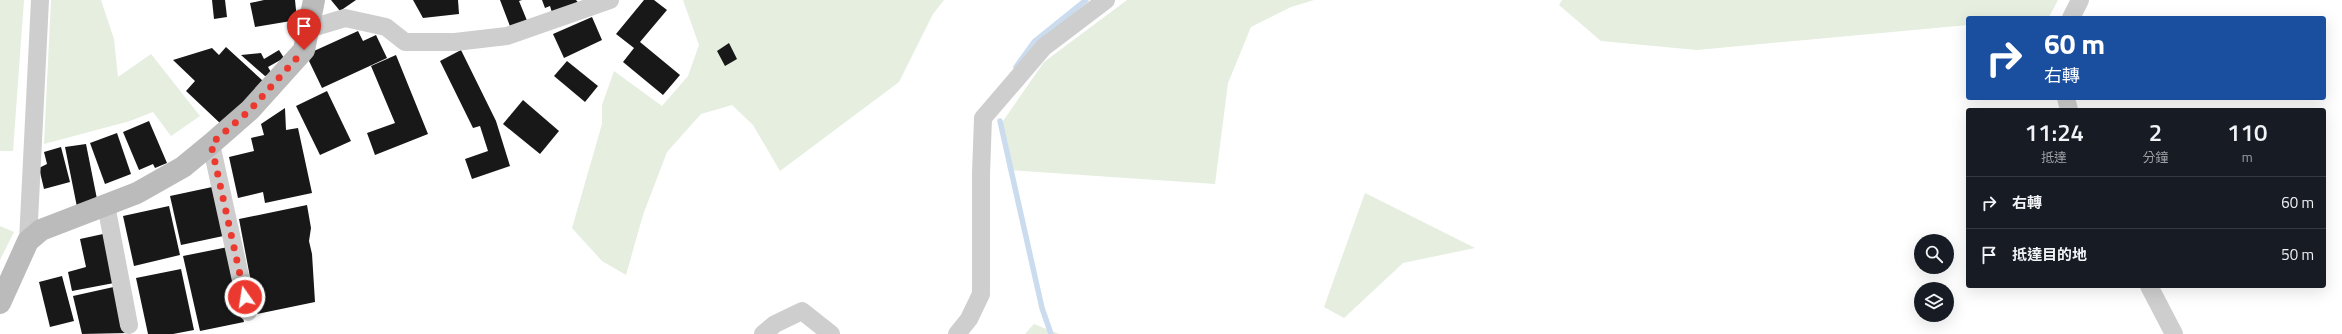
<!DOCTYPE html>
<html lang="zh-TW">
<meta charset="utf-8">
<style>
body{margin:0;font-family:"Titillium Web","Noto Sans TC",sans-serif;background:#20242c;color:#f1f3f6;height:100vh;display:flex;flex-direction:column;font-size:15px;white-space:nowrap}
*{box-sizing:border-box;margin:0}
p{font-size:13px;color:#9ea1a6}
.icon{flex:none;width:22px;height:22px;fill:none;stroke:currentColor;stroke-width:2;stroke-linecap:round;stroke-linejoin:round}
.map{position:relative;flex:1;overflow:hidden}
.details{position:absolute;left:1966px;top:108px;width:360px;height:180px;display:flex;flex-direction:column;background:#171b24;border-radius:4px;box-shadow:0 4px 16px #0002}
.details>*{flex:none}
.hud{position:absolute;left:1966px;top:16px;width:360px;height:84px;border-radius:4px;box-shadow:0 4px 16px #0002;background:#1a4fa0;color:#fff;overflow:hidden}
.fabs{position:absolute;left:1914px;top:234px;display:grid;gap:8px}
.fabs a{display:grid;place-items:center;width:40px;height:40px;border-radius:50%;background:#171b24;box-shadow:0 4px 16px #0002;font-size:20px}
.pin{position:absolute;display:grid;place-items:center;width:34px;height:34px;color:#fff;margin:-41px -17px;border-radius:50% 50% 50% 0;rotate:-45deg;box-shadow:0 0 4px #0007}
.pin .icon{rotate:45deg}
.me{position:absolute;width:44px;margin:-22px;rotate:347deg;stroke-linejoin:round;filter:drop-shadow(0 0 3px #0008)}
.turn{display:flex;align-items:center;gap:14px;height:84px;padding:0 12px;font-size:18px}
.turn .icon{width:52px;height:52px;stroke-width:2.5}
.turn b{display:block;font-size:28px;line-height:34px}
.eta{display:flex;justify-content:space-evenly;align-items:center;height:68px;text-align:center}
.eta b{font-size:24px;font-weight:600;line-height:28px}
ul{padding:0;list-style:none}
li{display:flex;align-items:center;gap:12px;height:52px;padding:0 12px;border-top:1px solid #363941}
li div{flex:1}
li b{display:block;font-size:15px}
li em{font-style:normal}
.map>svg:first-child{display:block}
.green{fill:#e5eedf}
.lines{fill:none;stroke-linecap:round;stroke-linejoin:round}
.stream{stroke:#cbdcee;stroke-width:5.5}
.building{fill:#181818}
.street{stroke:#cecece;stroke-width:18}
.secondary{stroke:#bbb;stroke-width:22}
.route{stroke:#ec392f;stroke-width:7;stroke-dasharray:0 12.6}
</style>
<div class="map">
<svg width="2342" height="334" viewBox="0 0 2342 334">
<rect width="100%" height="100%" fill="#fff"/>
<!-- green -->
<g class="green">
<path d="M0,0H24L13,151H0Z"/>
<path d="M51,0H101L114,39L118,77L151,54L200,116L171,136L153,112L130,121L44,144Z"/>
<path d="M683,0H944L933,14L899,82L780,171L753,125L732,105L701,114L667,152L643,215L626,275L602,261L572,228L602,124V105L614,71L662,106L688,76L699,45Z"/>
<path d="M1127,0H1314L1291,7L1251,27L1228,83L1215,184L1008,170L1001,124L1044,62Z"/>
<path d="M1562,0H2058L2049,17L1968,18V25L1697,50L1601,41L1559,5Z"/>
<path d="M1365,193L1475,248L1403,263L1344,318L1324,307Z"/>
<path d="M0,226L14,232L0,260Z"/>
<path d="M1034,324L1059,334H1025Z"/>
</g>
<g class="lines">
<!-- stream -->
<g class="stream">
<path d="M1016,67L1034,42L1086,0"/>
<path d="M1000,121L1042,308L1051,334"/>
</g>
</g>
<!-- building -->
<g class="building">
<path d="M212,0H225L227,17L214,19Z"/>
<path d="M264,0H295L297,20L255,27L250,3Z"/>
<path d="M331,0H356L340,11Z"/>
<path d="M413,0H458L459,14L423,18Z"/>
<path d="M500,0H522L519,1L528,23L511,29Z"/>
<path d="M542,0H576L581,6L553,16L550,6L545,8Z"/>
<path d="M644,0H654L667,10L640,42L680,75L663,95L623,62L634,48L616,34Z"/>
<path d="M592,17L602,40L564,58L553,34Z"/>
<path d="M358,31L363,41L376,35L387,58L322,88L309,61L314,51Z"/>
<path d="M729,43L737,59L725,66L717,51Z"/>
<path d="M226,47L263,81L222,125L186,91L195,81L173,60L212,48L219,55Z"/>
<path d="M279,50L284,58L268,67L272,74L265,76L241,55L261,53L264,59Z"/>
<path d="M461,50L496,121L510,166L472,179L465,159L488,151L480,126L473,128L440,61Z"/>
<path d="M396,55L428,134L375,155L367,133L395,123L371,66Z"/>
<path d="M567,61L598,86L585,102L554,76Z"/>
<path d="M327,91L351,141L320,155L296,106Z"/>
<path d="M523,100L559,131L540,154L503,124Z"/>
<path d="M285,108L286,130L298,128L312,193L265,203L263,192L238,198L229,157L254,151L251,138L264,135L261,124Z"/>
<path d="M149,121L167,163L155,168L153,164L139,170L123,132Z"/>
<path d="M117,133L131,174L105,184L90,143Z"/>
<path d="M86,144L97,199L77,207L65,147Z"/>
<path d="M61,147L70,182L44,189L39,168L47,164L44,152Z"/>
<path d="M217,186L228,235L181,245L170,196Z"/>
<path d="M307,205L311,228L309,241L312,254L315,302L257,314L239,219Z"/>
<path d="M169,206L180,255L134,266L123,216Z"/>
<path d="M103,234L114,283L72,291L68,272L86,267L80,239Z"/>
<path d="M228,247L244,322L200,331L183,256Z"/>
<path d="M181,269L194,330L173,334H148L136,278Z"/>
<path d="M62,276L74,321L50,327L39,282Z"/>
<path d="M118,286L128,333L82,334L73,296Z"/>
</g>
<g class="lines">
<!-- street -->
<g class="street">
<path d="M2071,18L2080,0"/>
<path d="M308,29L345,18L386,27L405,42H455L507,36L610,0"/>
<path d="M2066,98L2069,110"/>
<path d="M211,144L248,312"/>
<path d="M106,205L129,325"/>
<path d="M28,241L40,0"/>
<path d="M2149,286L2174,334"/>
<path d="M763,334L775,324L802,311L831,334"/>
<path d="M957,334L969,319L981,294V174L983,118L1044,47L1106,0"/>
</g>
<!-- secondary -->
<path class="secondary" d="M0,303L28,241L41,230L137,193L183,167L211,144L250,110L304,50L314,0"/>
</g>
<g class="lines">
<!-- route -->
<path class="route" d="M245,297L211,144L250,110L304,50"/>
</g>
</svg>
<div class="fabs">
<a><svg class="icon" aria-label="search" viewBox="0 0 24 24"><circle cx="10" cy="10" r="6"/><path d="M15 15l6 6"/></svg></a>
<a><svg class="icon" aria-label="layers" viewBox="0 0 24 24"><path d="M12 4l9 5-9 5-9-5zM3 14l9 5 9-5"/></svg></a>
</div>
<div class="pin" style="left:304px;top:50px;background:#d93025"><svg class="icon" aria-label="arrive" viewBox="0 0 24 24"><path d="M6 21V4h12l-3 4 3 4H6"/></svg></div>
<svg class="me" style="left:245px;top:297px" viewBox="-20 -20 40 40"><circle r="17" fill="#ec392f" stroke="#fff" stroke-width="3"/><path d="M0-11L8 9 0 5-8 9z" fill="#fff"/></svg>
<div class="hud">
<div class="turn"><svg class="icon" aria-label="right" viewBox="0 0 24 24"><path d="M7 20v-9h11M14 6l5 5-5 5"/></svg><div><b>60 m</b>右轉</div></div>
</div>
<section class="details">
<div class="eta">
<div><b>11:24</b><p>抵達</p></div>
<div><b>2</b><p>分鐘</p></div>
<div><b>110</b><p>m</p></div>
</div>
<ul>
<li><svg class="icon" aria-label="right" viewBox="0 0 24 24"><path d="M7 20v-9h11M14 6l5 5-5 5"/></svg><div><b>右轉</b></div><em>60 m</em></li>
<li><svg class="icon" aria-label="arrive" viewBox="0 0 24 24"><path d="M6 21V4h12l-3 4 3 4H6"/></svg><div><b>抵達目的地</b></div><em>50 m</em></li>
</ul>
</section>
</div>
